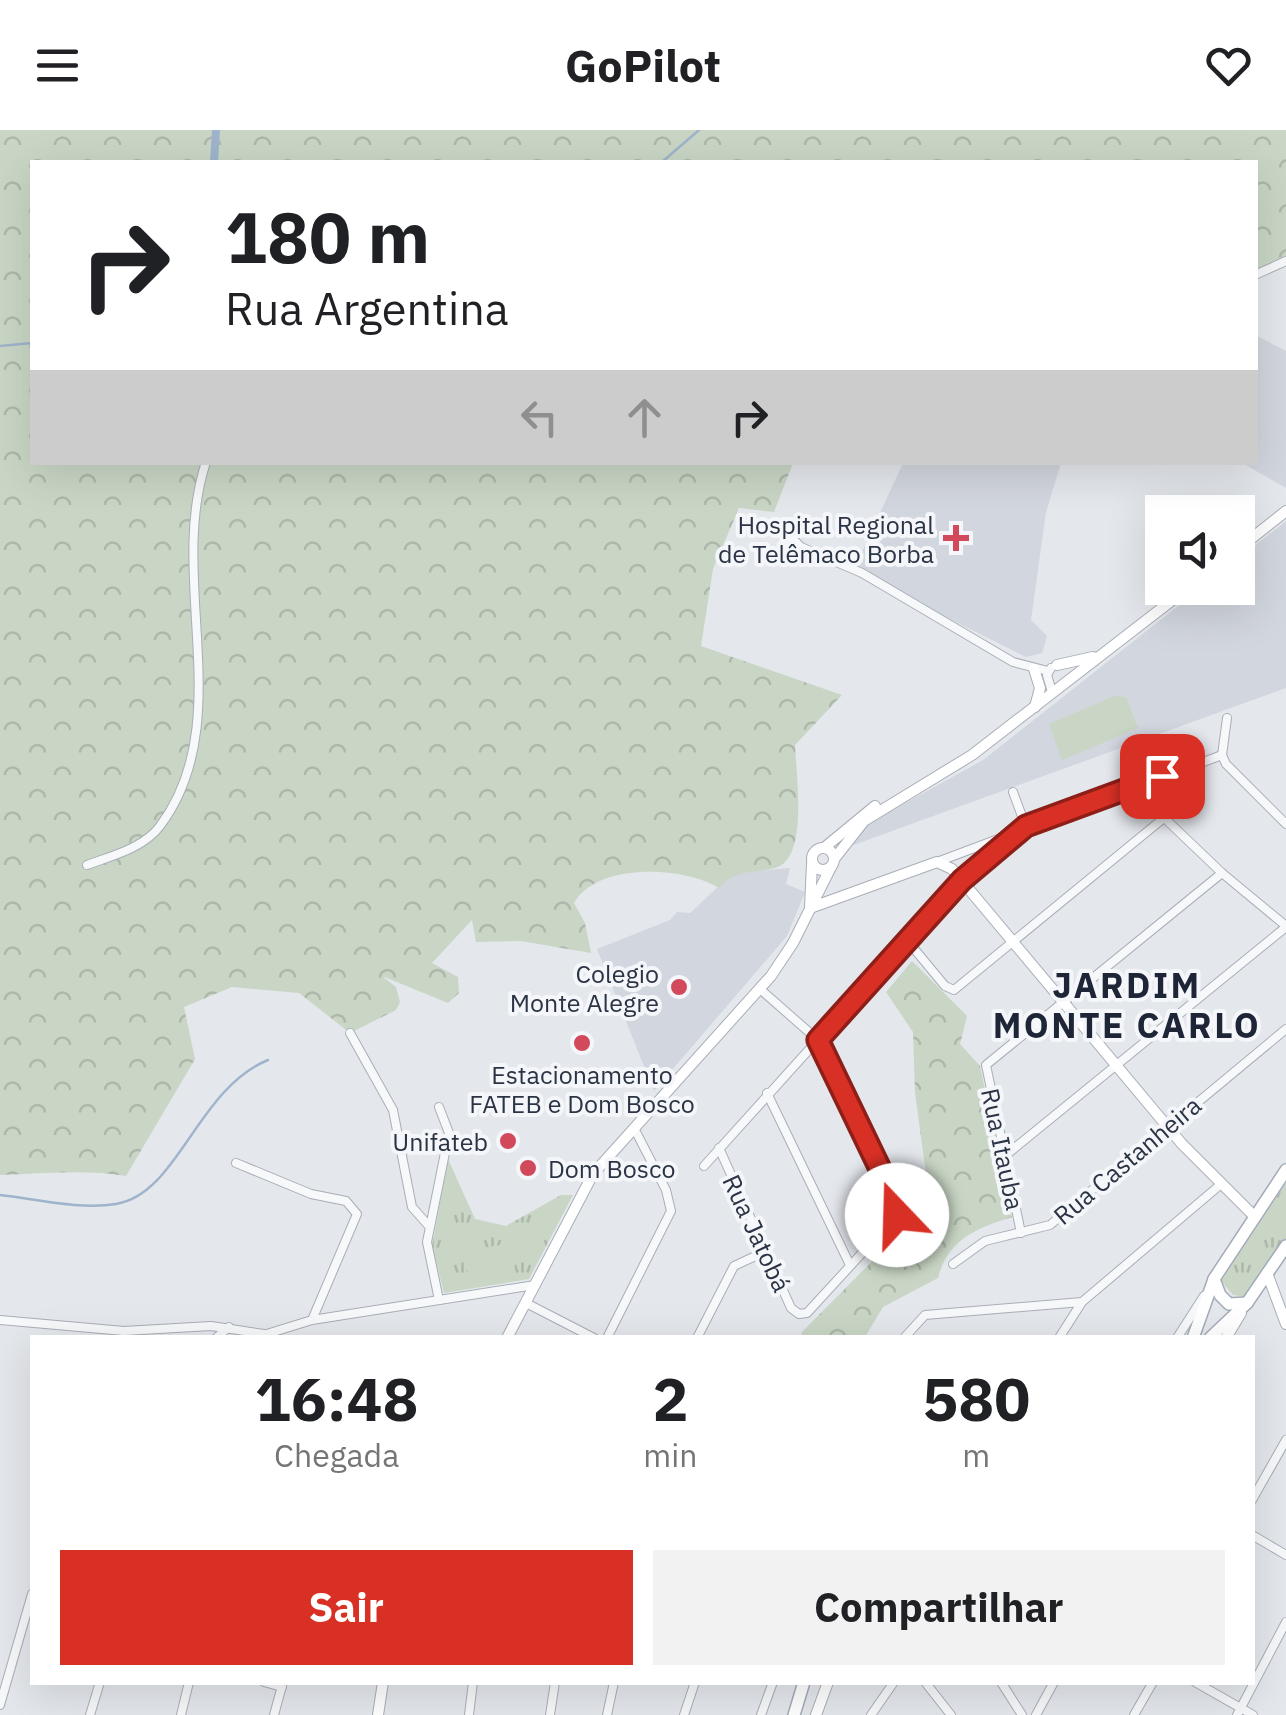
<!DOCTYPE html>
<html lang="pt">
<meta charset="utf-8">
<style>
body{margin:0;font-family:"IBM Plex Sans",sans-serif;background:#f2f2f2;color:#202124;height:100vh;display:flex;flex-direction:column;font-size:38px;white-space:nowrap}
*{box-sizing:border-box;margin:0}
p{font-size:32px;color:#757577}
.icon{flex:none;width:55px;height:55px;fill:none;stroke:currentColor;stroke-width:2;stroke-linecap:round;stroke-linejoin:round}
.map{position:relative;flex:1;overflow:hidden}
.panel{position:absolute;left:30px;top:1205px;width:1225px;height:350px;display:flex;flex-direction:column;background:#fff;border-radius:0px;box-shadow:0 10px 40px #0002}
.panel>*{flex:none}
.top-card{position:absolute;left:30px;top:30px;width:1228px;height:305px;border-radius:0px;box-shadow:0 10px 40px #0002;background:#fff;color:#202124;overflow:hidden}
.controls{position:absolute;left:1145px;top:365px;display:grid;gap:20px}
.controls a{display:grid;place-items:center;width:110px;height:110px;border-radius:0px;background:#fff;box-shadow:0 10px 40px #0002;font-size:50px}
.pin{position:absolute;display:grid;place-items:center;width:85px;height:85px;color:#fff;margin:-42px;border-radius:20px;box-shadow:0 5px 15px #0006}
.me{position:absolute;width:110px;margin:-55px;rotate:339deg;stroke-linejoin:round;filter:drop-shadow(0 0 8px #0008)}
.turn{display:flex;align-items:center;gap:35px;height:210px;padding:0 30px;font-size:45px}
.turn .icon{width:130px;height:130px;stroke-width:2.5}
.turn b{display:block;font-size:70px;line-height:85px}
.lanes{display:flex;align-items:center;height:95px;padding:0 30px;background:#0003;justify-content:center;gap:50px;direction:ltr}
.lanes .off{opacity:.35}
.eta{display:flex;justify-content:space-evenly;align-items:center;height:170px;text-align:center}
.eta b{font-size:60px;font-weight:700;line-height:70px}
.cta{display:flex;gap:20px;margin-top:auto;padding:20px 30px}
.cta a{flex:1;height:115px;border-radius:0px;background:#d93025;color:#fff;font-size:40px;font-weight:700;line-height:115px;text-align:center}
.cta a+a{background:#f2f2f2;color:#202124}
header{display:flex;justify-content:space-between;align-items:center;height:130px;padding:0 30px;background:#fff;font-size:45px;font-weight:700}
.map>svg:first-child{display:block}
.built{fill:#d2d6de}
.grass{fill:url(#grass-tufts)}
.forest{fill:url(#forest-crowns)}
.park{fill:#c9d6c5}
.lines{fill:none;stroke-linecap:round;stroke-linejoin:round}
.stream{stroke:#9fb4cc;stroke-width:2.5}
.canal{stroke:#9fb4cc;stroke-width:8}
.street-casing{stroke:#a9aeb7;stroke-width:10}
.secondary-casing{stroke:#a9aeb7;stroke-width:12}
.primary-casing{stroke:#a3abb8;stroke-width:14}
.street{stroke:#f7f8fa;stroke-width:8}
.secondary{stroke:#fff;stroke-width:10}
.primary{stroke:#fff;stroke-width:11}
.route-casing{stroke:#8d1f18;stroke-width:25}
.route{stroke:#d93025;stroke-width:18}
.poi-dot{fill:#d1495b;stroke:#f4f6f9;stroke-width:4}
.labels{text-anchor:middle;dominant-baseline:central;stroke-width:8;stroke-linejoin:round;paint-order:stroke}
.poi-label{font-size:25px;fill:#2b3445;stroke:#f4f6f9;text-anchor:end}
.street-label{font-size:25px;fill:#2b3445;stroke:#f4f6f9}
.district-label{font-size:35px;font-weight:bold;letter-spacing:2.5px;fill:#1d2536;stroke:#f4f6f9}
</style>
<header><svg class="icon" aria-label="menu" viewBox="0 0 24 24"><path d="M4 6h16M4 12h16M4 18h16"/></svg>GoPilot<svg class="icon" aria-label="heart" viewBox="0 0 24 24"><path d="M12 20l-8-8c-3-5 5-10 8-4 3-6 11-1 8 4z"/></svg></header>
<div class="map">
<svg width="1286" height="1585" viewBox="0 0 1286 1585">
<defs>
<pattern id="grass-tufts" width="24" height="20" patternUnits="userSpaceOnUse" patternTransform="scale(2.5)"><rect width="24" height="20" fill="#c9d6c5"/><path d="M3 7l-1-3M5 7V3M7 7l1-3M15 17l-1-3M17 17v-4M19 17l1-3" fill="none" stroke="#adb8ab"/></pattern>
<pattern id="forest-crowns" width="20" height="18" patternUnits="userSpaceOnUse" patternTransform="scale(2.5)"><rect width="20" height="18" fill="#c9d6c5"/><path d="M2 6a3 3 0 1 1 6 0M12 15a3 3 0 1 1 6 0" fill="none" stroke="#adb8ab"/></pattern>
</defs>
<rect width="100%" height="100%" fill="#e4e7ec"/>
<!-- built -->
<g class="built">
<path d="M1255,205L1286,221V358L1242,333L1255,332Z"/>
<path d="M903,333H1061L1046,382L1031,490L1047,506L1042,523L1026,527L932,480L856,435Z"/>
<path d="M1286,391V558L848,717L864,696L983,630L1201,458H1238V429Z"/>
<path d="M790,738L786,754L805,762L787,806L654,961L597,819L670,790L677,782L690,783L733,743Z"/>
</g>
<!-- grass -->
<g class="grass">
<path d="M448,1029L475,1089L506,1096L561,1065H573L529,1149L444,1163L432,1116Z"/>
<path d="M1286,1053V1110L1247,1167L1233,1165L1221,1151Z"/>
</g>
<!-- forest -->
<g class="forest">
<path d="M0,0H1286V128L1255,141V32H32V332L793,333L774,382L739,378L713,439L701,516L842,565L795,615C796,642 809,730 775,738C751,744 737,738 719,758C684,736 597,732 574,773L585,793L591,823L521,811L476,812L472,790L432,833L458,847L459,863L448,873L382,846L396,857L400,872L396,880L350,903L299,863L232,857L184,877L195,929L126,1046C84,1039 43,1044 0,1045Z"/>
<path d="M912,831L967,886L960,914L980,936L1012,1087C977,1098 948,1109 938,1148L883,1177L865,1207H803L801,1203L930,1073L915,963L913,902L886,862Z"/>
</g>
<!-- park -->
<g class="park">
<path d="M1114,566L1126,567L1138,598L1062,630L1049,594Z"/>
<path d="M511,1113L515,1138L468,1145L464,1121Z"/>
</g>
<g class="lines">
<!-- stream -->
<g class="stream">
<path d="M662,32L699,0"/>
<path d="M0,216L32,213"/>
<path d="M0,1065C36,1069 80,1080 116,1074C178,1064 197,959 268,930"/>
</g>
<!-- canal -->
<path class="canal" d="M214,32L216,0"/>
<!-- street casing -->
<g class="street-casing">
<g id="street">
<path d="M1255,145L1286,131"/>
<path d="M783,399L801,417L862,443L1013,532L1048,541"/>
<path d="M1051,538L1047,545L1052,562"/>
<path d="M1227,588L1222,625L1226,634L1286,694"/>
<path d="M1132,657L1222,743L1286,796"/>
<path d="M1013,662L1026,697"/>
<path d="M937,732L1222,625"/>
<path d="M87,735C111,726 144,718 160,696C238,592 167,449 206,332"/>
<path d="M906,809L945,856L954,860L1165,687"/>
<path d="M350,903L393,980L412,1077L428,1095"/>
<path d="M767,963L850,1135"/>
<path d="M719,1018L791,1178L799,1184L807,1183L897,1085L894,1068L818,910L760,859"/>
<path d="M1006,1025L1286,797"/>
<path d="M236,1033L311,1064L346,1071L357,1084L312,1190"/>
<path d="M704,1036L962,750L1026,697"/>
<path d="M1021,1103L986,935L1222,743"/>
<path d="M953,1134L985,1111L1050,1095L1286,899"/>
<path d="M439,1170L427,1112L449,1003L439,977"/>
<path d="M526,1173L594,1208"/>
<path d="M0,1190L124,1201L211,1196L264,1204"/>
<path d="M216,1208L229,1197"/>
<path d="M254,1208L312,1190L535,1155"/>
<path d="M607,1208L671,1081L666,1060L634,998"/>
<path d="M697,1208L734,1136L764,1122"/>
<path d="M904,1208L925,1185L1082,1172L1220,1055"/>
<path d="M1059,1208L1082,1172"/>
<path d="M1177,1208L1204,1166"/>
<path d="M1252,1370L1286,1310"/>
<path d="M1252,1405L1286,1425"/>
<path d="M264,1552L282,1557"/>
<path d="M925,1552L951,1585"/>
<path d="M1001,1552L1022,1585"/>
<path d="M1195,1552L1253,1585"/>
<path d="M0,1575L32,1464"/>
<path d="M90,1585L100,1552"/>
<path d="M181,1585L189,1552"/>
<path d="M274,1585L283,1552"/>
<path d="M469,1585L473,1552"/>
<path d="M550,1585L555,1552"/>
<path d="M607,1585L614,1552"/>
<path d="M684,1585L695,1552"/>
<path d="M761,1585L773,1552"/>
<path d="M871,1585L894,1552"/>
<path d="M1036,1585L1054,1552"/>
<path d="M1134,1585L1153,1552"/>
<path d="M1237,1585L1286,1492"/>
</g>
</g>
<!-- secondary casing -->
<g class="secondary-casing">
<g id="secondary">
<path d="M1238,419L1286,381"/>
<path d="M1057,535L1093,527"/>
<path d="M1034,539L1040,558L1035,577"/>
<circle cx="823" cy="729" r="11"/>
<path d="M824,718L875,676"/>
<path d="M835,728L864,691L972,625L1188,458"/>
<path d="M810,777L812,734"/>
<path d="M810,778L937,732L952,739L1182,1014L1255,1087"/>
<path d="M1267,1143L1286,1194"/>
<path d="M507,1208L593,1044L771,846L793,813L831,737"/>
<path d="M1226,1208L1241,1183"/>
<path d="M378,1585L383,1552"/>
<path d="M816,1585L828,1552"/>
</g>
</g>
<!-- primary casing -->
<g class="primary-casing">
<g id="primary">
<path d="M1214,1149L1220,1165L1229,1174L1247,1173"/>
<path d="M1193,1208L1214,1149L1286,1040"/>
<path d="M1210,1208L1247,1173L1286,1116"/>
<path d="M794,1585L804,1552"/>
</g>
</g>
<!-- street -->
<use href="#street" class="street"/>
<!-- secondary -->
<use href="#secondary" class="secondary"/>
<!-- primary -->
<use href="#primary" class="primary"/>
</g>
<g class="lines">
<!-- route casing -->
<g class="route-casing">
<path id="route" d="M897,1085L894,1068L818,910L962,750L1026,696L1162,646"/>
</g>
<!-- route -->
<use href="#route" class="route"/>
</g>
<!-- markers -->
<g class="poi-dot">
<path d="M951 393h10v10h10v10h-10v10h-10v-10h-10v-10h10z"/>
<circle cx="679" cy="857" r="10"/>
<circle cx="582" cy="913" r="10"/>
<circle cx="508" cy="1011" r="10"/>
<circle cx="528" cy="1038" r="10"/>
</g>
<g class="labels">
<!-- poi labels -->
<g class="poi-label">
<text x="934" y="394">Hospital Regional<tspan x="934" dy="29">de Telêmaco Borba</tspan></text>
<text x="659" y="843">Colegio<tspan x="659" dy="29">Monte Alegre</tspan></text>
<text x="582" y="944" text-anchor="middle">Estacionamento<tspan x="582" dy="29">FATEB e Dom Bosco</tspan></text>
<text x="488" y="1011">Unifateb</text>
<text x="548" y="1038" text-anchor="start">Dom Bosco</text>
</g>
<!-- street labels -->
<g class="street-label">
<text transform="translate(1003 1019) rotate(78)">Rua Itauba</text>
<text transform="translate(1127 1030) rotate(-40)">Rua Castanheira</text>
<text transform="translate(757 1103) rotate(65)">Rua Jatobá</text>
</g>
<!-- district labels -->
<g class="district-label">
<text x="1127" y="855">JARDIM<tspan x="1127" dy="40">MONTE CARLO</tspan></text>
</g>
</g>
</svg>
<div class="controls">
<a><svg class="icon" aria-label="sound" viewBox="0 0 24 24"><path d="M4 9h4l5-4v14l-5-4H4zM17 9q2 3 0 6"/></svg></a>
</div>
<div class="pin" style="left:1162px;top:646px;background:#d93025"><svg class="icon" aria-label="arrive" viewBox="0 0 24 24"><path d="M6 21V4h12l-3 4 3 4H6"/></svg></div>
<svg class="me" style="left:897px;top:1085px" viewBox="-20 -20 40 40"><circle r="19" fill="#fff"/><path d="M0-13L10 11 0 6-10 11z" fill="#d93025"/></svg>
<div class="top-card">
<div class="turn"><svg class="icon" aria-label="right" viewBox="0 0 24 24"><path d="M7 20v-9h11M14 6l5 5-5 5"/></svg><div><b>180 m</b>Rua Argentina</div></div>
<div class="lanes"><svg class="icon off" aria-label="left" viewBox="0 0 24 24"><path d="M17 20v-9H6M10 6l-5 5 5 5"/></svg><svg class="icon off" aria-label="ahead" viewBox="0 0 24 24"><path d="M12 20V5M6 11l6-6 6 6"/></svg><svg class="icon" aria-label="right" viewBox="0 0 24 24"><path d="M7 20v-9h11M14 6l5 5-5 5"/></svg></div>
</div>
<section class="panel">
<div class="eta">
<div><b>16:48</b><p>Chegada</p></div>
<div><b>2</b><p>min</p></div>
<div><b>580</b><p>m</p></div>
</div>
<div class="cta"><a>Sair</a><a>Compartilhar</a></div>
</section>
</div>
